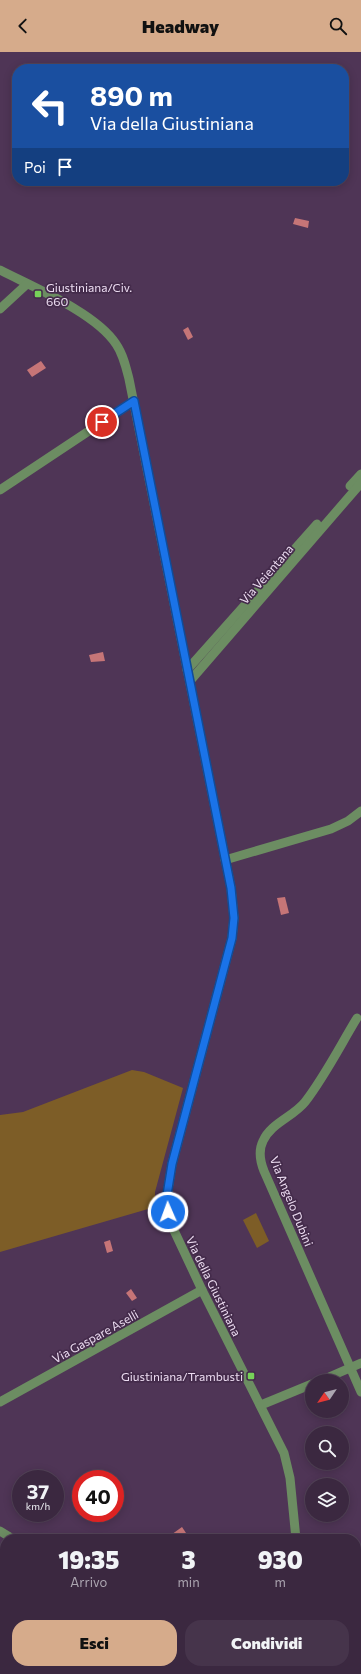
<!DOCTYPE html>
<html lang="it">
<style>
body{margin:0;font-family:Commissioner,sans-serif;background:#46344b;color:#f1f3f6;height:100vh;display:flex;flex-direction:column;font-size:15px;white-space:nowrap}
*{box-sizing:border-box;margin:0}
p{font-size:13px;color:#aca6b1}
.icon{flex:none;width:22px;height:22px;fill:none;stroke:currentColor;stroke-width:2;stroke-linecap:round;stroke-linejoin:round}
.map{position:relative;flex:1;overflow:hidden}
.details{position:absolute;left:0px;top:1482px;width:361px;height:140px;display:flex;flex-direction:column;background:#3b2840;border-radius:16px 16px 0 0;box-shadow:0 2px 10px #0003,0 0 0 1px #544459}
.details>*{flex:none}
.guide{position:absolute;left:12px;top:12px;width:337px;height:122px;border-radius:16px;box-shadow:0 2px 10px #0003,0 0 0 1px #544459;background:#1a4fa0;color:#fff;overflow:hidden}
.needle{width:26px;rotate:235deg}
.fabs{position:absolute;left:305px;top:1322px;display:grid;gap:8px}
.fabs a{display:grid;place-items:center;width:44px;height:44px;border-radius:50%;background:#3b2840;box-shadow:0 2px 10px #0003,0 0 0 1px #544459;font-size:20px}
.speed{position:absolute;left:12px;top:1418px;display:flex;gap:8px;font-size:20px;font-weight:700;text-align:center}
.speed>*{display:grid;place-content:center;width:52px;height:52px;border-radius:50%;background:#3b2840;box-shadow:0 2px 10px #0003,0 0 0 1px #544459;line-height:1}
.speed small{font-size:10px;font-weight:400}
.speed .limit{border:6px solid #d22;background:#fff;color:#111}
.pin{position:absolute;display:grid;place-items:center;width:34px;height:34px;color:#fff;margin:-17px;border:2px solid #fff;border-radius:50%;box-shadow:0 1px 4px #0007}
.me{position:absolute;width:44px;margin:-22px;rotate:358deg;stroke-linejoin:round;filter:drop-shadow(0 0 3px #0008)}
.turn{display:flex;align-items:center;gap:14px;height:84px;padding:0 12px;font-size:18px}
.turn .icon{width:52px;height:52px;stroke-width:2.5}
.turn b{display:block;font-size:28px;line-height:34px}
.then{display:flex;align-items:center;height:38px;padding:0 12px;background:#0003;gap:8px;font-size:15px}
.eta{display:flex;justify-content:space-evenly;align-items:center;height:68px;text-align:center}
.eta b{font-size:24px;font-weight:800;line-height:28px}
.primary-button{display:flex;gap:8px;margin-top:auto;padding:8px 12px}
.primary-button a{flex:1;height:46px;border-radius:16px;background:#d6ab8b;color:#111;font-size:16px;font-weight:800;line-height:46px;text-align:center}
.primary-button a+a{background:#46344b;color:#f1f3f6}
header{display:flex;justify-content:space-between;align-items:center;height:52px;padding:0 12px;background:#d6ab8b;color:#111;font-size:18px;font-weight:800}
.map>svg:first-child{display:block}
.green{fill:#7d5d27}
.water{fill:#c67577}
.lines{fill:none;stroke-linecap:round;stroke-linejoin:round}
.minor{stroke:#6c8d62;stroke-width:9}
.route-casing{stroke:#114b97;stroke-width:10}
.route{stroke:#1a73e8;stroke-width:7}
.poi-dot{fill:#77d259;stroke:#442b4b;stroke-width:1.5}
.labels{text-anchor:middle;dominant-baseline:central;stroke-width:3.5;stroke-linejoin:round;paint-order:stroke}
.poi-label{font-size:12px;fill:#ecdcf1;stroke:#442b4b;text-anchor:start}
.street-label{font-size:12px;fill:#ecdcf1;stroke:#442b4b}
</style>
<header><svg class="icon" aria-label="back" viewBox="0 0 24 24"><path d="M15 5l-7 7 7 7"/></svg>Headway<svg class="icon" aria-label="search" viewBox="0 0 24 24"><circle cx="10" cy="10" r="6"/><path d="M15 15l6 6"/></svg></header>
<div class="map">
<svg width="361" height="1622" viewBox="0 0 361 1622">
<rect width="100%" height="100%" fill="#4f3556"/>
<!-- green -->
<g class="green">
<path d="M132,1018L144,1020L183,1036L155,1140V1155L0,1200V1063L23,1060Z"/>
<path d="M256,1161L269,1189L257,1196L243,1168Z"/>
</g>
<!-- water -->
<g class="water">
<path d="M295,166L309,169L308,176L293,172Z"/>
<path d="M188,275L193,285L188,288L183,278Z"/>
<path d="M41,309L46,316L32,325L27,318Z"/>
<path d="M103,600L105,609L91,610L89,603Z"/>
<path d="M285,845L289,861L281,863L277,846Z"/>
<path d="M110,1188L113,1199L107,1201L104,1190Z"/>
<path d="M131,1237L137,1246L132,1249L126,1241Z"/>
<path d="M182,1475L186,1481L178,1487H169L168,1485Z"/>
</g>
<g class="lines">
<!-- minor -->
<g class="minor">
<path d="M0,218C33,235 96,261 116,292C123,302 126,315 129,327L231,836L234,866L232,886L172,1112L167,1143L168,1160L171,1172L202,1238L284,1401L290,1426L296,1487"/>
<path d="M0,257L27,232"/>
<path d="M350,434L361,422"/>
<path d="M0,438L134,349"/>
<path d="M187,618L317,472"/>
<path d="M190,629L361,431"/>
<path d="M225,808L331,777L348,769L361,759"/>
<path d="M357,966C340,994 325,1024 305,1050C293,1065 271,1071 263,1089C258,1099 260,1109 264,1119L361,1340"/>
<path d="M320,1329L361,1311"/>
<path d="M0,1350L202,1238"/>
<path d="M261,1353L312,1332"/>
<path d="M0,1479L13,1487"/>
<path d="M356,1549H361"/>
<path d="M95,1617L97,1622"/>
<path d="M309,1617L310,1622"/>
<path d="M238,1622L245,1617"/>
</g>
</g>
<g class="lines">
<!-- route casing -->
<g class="route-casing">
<path id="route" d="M102,370L134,349L231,836L234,866L232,886L172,1112L167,1143L168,1160"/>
</g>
<!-- route -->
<use href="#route" class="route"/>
</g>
<!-- markers -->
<g class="poi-dot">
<rect x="34" y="238" width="8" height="8" rx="2"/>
<rect x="247" y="1320" width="8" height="8" rx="2"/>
</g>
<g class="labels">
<!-- poi labels -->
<g class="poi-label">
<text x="46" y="235">Giustiniana/Civ.<tspan x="46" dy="14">660</tspan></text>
<text x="243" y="1324" text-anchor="end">Giustiniana/Trambusti</text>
</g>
<!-- street labels -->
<g class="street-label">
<text transform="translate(266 522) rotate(-49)">Via Veientana</text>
<text transform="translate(292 1149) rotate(68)">Via Angelo Dubini</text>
<text transform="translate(214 1234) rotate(64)">Via della Giustiniana</text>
<text transform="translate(95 1284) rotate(-29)">Via Gaspare Aselli</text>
</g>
</g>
</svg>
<div class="fabs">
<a><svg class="needle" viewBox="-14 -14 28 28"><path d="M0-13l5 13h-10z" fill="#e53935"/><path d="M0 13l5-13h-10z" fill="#aca6b1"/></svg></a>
<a><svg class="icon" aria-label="search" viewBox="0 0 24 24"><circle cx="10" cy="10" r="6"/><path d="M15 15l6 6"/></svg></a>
<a><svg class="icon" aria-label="layers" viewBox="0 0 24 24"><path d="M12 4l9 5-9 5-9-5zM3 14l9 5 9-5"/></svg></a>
</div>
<div class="speed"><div>37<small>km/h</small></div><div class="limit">40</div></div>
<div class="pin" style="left:102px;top:370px;background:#d93025"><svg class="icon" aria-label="arrive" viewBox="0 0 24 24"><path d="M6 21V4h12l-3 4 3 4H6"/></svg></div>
<svg class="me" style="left:168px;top:1160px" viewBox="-20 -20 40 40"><circle r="17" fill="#1a73e8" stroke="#fff" stroke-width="3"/><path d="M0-11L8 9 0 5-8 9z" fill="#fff"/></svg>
<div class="guide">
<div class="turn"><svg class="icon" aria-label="left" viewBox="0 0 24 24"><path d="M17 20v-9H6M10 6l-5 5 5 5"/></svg><div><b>890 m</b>Via della Giustiniana</div></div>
<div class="then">Poi<svg class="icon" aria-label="arrive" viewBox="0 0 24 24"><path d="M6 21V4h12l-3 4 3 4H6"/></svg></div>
</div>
<section class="details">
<div class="eta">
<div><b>19:35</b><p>Arrivo</p></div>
<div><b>3</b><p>min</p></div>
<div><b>930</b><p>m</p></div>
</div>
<div class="primary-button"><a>Esci</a><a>Condividi</a></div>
</section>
</div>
